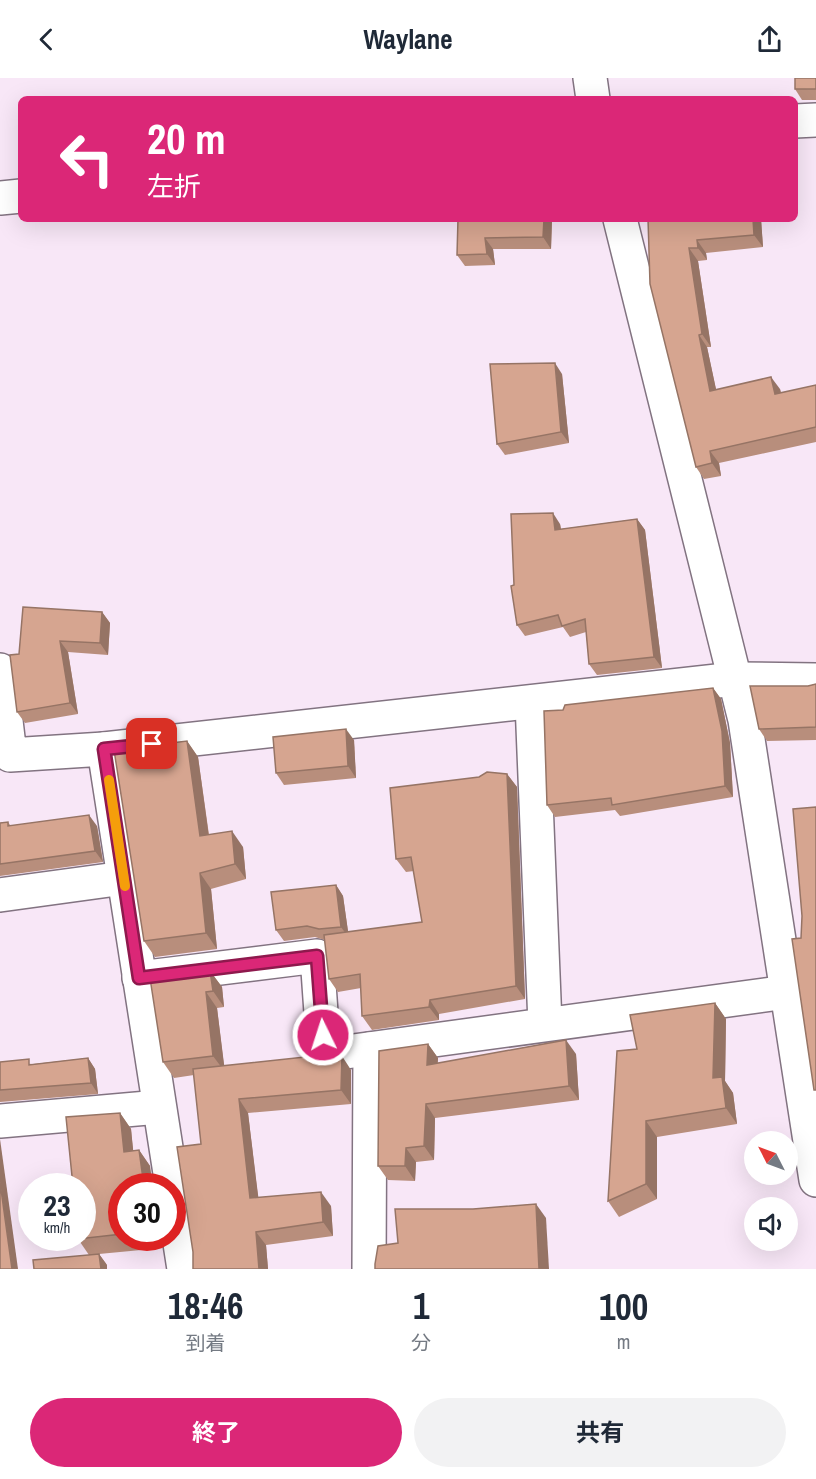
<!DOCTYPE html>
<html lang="ja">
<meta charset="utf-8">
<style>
body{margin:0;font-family:"Archivo Narrow","Noto Sans JP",sans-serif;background:#f2f2f3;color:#1f2937;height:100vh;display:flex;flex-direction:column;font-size:22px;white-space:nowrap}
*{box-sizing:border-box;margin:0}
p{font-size:20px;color:#747a83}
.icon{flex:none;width:33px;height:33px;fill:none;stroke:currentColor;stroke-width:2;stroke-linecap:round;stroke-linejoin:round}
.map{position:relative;height:1191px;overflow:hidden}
.side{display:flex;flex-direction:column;background:#fff;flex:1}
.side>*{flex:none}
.top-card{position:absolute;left:18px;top:18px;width:780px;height:126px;border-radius:9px;box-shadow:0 6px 24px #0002;background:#db2777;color:#fff;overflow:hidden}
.needle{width:39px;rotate:312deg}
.fabs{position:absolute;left:744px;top:1053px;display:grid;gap:12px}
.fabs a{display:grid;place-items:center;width:54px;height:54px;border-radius:50%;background:#fff;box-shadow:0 6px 24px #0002;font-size:30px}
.speed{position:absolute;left:18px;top:1095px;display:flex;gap:12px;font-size:30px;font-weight:700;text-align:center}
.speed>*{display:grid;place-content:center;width:78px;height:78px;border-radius:50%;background:#fff;box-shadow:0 6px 24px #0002;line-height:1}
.speed small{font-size:15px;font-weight:400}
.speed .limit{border:9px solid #d22;background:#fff;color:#111}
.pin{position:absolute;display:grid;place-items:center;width:51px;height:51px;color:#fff;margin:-26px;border-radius:12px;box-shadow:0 3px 9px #0006}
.me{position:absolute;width:66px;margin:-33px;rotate:356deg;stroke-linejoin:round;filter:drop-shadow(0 0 4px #0008)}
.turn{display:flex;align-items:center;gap:21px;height:126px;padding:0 30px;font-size:27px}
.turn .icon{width:78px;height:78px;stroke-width:2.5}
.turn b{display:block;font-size:42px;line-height:51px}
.eta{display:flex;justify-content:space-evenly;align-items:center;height:102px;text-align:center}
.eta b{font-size:36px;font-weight:700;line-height:42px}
.button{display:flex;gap:12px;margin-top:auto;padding:12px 30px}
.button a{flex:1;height:69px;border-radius:36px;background:#db2777;color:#fff;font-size:24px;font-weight:700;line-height:69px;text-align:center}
.button a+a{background:#f2f2f3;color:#1f2937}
header{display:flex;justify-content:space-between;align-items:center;height:78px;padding:0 30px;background:#fff;font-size:27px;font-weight:700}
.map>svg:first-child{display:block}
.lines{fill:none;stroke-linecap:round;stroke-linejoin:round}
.street-casing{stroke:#827381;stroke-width:36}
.secondary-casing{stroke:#827381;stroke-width:36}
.street{stroke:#fff;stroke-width:33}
.secondary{stroke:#fff;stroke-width:33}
.wall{fill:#b88e7c}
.shaded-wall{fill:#967465}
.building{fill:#d6a590;stroke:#967465;stroke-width:1.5}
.route-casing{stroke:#8e194d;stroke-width:15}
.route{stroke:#db2777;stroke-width:10}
.slow{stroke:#f59e0b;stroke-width:10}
</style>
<header><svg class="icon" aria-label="back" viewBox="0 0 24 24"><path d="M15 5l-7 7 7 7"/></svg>Waylane<svg class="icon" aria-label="share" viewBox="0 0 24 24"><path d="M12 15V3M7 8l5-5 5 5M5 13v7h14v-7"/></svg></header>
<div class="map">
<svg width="816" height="1191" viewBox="0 0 816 1191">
<rect width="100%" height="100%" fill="#f8e7f7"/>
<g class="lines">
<!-- street casing -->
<g class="street-casing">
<g id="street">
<path d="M795,43L816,42"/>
<path d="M0,120L21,118"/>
<path d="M0,592L10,677L104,671L172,1108"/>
<path d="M532,624L545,946"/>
<path d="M104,671L735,601L816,602"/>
<path d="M0,817L124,800"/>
<path d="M139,900L317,878L324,977L787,914"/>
<path d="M0,1043L159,1029"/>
<path d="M172,1114L184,1191"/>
<path d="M369,1191L370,971"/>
</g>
</g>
<!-- secondary casing -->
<g class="secondary-casing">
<g id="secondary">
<path d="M590,0L593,21"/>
<path d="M620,141L745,642L816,1102"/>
</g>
</g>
<!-- street -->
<use href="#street" class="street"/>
<!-- secondary -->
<use href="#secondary" class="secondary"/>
</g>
<!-- wall -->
<g class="wall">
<path d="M816,0V22H802L795,11Z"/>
<path d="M458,141H552L551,171H493L495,187L465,188L457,177Z"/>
<path d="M648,141H761L763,169L706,175L707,182L698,183L711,269H707L716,312L780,311L781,315L816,307V364L719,385L721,398L704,401L696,389Z"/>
<path d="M562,296L569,365L505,377L497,366Z"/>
<path d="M637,441L645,452L662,590L597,597L589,586L586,554L570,559L563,549L525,558L517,547L514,507L560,446L561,451Z"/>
<path d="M102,534L110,545L108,577L68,574L78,636L25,645L17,634L19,576Z"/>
<path d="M816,606V662L767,663L759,651L808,608Z"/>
<path d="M713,610L721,621L730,665L733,719L620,738L615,732L555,739L547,727L563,632Z"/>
<path d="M354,662L356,700L284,707L276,695Z"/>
<path d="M187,663L198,679L209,757L243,769L246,801L211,811L217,871L155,879L144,863Z"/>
<path d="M507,696L517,709L525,921L439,936V942L372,952L362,938L361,910L338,914L329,901L325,862L315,859L284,863L276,852L336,807L343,818L348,854L422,844L414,793L406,794L396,781Z"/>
<path d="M8,744L10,747L97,748L103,784L0,798V745Z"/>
<path d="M210,893L222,909L224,929L217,930L224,988L351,992V1026L248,1035L258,1119L331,1128L333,1158L266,1167L268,1191H193L201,1066L194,997L174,1000L163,984Z"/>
<path d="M715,925L726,941L725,1003L733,1015L737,1046L657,1059V1121L619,1139L608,1123L637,971Z"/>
<path d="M428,966L438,980L437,986L576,976L579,1022L435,1040L434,1082L416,1084L415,1103L388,1102L378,1088Z"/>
<path d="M88,980L95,991L98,1016L0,1024V984L33,986Z"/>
<path d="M120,1035L131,1051L133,1073L139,1072L150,1088L122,1108V1160H160L162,1170L99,1176L107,1187L89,1177L78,1161Z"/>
</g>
<!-- shaded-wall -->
<g class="shaded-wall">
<path d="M544,141H552L551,171L543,159Z"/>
<path d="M753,141H761L763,169L754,157Z"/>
<path d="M485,160L493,171L495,187L487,176Z"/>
<path d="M697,162L706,175L707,182L698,170Z"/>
<path d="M689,170L698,183L711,269L702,256Z"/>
<path d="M699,257L707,269L719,325L710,313Z"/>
<path d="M555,285L562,296L569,365L561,354Z"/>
<path d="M771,299L780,311L784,329L775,316Z"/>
<path d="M710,373L719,385L721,398L712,385Z"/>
<path d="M553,435L560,446L563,463L555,452Z"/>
<path d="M637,441L645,452L662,590L654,579Z"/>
<path d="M102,534L110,545L108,577L100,565Z"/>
<path d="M60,563L68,574L78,636L70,625Z"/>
<path d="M713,610L721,621L730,665L733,719L725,708Z"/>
<path d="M346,651L354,662L356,700L348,688Z"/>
<path d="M187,663L198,679L211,774L200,758Z"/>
<path d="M507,696L517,709L525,921L516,908Z"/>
<path d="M89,737L97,748L103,784L95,773Z"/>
<path d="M232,753L243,769L246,801L235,786Z"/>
<path d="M200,795L211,811L217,871L206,855Z"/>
<path d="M336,807L343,818L349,860L341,849Z"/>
<path d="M210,893L222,909L224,929L213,913Z"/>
<path d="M206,914L217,930L225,994L213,978Z"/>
<path d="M430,922L439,936V942L429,929Z"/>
<path d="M715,925L726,941L725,1003L733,1015L737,1046L726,1030L713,1000Z"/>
<path d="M566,962L576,976L579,1022L569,1008Z"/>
<path d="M428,966L438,980L437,1002L427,987Z"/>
<path d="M342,978L351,992V1026L341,1012Z"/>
<path d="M88,980L95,991L98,1016L91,1005Z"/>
<path d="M239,1021L248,1035L260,1133L250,1120Z"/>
<path d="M426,1026L435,1040L434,1082L424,1068Z"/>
<path d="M120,1035L131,1051L135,1090L124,1074Z"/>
<path d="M646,1043L657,1059V1121L646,1106Z"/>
<path d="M0,1061L18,1191H12L0,1104Z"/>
<path d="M406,1070L416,1084L415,1103L405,1088Z"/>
<path d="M139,1072L150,1088L153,1108H144Z"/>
<path d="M321,1114L331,1128L333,1158L323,1144Z"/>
<path d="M536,1126L546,1140L549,1191H539Z"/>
<path d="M256,1154L266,1167L268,1191H259Z"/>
<path d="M155,1160H160L162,1170Z"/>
<path d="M99,1176L107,1187V1191H101Z"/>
</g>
<!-- building -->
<g class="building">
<rect x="795" y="0" width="21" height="11"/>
<path d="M458,141H544L543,159L485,160L487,176L457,177Z"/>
<path d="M648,141H753L754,157L697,162L698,170H689L702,256L699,257L710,313L771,299L775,316L816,307V349L710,373L712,385L696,389L650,206Z"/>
<path d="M555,285L561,354L497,366L490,286Z"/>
<path d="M553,435L555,452L637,441L654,579L589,586L585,541L562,548L558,537L517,547L511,508L514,507L511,436Z"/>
<path d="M23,529L102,534L100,565L60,563L70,625L17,634L10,577L19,576Z"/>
<path d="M816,606V649L759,651L750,608H808Z"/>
<path d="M713,610L722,653L725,708L612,727L611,720L547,727L544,633L563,632L565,627Z"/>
<path d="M346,651L348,688L276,695L273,659Z"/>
<path d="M187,663L200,758L232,753L235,786L200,795L206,855L144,863L114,672Z"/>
<path d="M487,694L507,696L516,908L430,922L429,929L362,938L360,896L329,901L324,857L422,844L411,779L396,781L390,710L479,699Z"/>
<path d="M816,729V1012H814L792,861L801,860L802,838L793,731Z"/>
<path d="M89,737L95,773L0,786V745L8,744V748Z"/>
<path d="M336,807L341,849L319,851L307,848L276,852L271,814Z"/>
<path d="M210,893L213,913L206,914L213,978L163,984L150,900Z"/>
<path d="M715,925L713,1000L722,999L726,1030L646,1043V1106L608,1123L617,973L637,971L630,937Z"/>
<path d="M566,962L569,1008L426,1026L424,1068L406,1070L405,1088H378L379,973L428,966L427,987Z"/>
<path d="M342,978L341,1012L239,1021L250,1120L321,1114L323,1144L256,1154L259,1191H193V1174L177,1069L201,1066L193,991L305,979L317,982Z"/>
<path d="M88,980L91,1005L0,1012V984L29,981V987Z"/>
<path d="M120,1035L124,1074L139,1072L144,1108H122V1156L78,1161V1160H82V1108H73L66,1039Z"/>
<path d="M0,1104L12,1191H0Z"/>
<path d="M536,1126L539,1191H375V1186L378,1168L398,1165L395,1131H473Z"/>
<path d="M99,1176L101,1191H34L33,1182Z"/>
</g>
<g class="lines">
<!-- route casing -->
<g class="route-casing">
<path id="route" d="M152,666L104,671L139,900L317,878L323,957"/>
</g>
<!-- route -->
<use href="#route" class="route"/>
<!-- slow -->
<path class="slow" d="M109,702L125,808"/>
</g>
</svg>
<div class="fabs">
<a><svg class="needle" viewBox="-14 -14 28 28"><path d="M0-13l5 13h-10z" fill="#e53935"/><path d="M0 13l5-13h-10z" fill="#747a83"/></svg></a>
<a><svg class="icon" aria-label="sound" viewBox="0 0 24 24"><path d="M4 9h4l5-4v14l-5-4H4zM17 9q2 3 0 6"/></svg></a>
</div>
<div class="speed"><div>23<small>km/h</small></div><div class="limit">30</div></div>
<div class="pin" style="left:152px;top:666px;background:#d93025"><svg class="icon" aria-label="arrive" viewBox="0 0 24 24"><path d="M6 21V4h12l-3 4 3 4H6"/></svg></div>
<svg class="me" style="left:323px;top:957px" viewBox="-20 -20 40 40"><circle r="17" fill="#db2777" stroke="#fff" stroke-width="3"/><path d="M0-11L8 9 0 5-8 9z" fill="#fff"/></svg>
<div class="top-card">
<div class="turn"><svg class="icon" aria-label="left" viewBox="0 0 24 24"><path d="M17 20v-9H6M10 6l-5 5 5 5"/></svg><div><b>20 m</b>左折</div></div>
</div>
</div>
<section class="side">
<div class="eta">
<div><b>18:46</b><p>到着</p></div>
<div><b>1</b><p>分</p></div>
<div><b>100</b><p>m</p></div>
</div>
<div class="button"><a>終了</a><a>共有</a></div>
</section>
